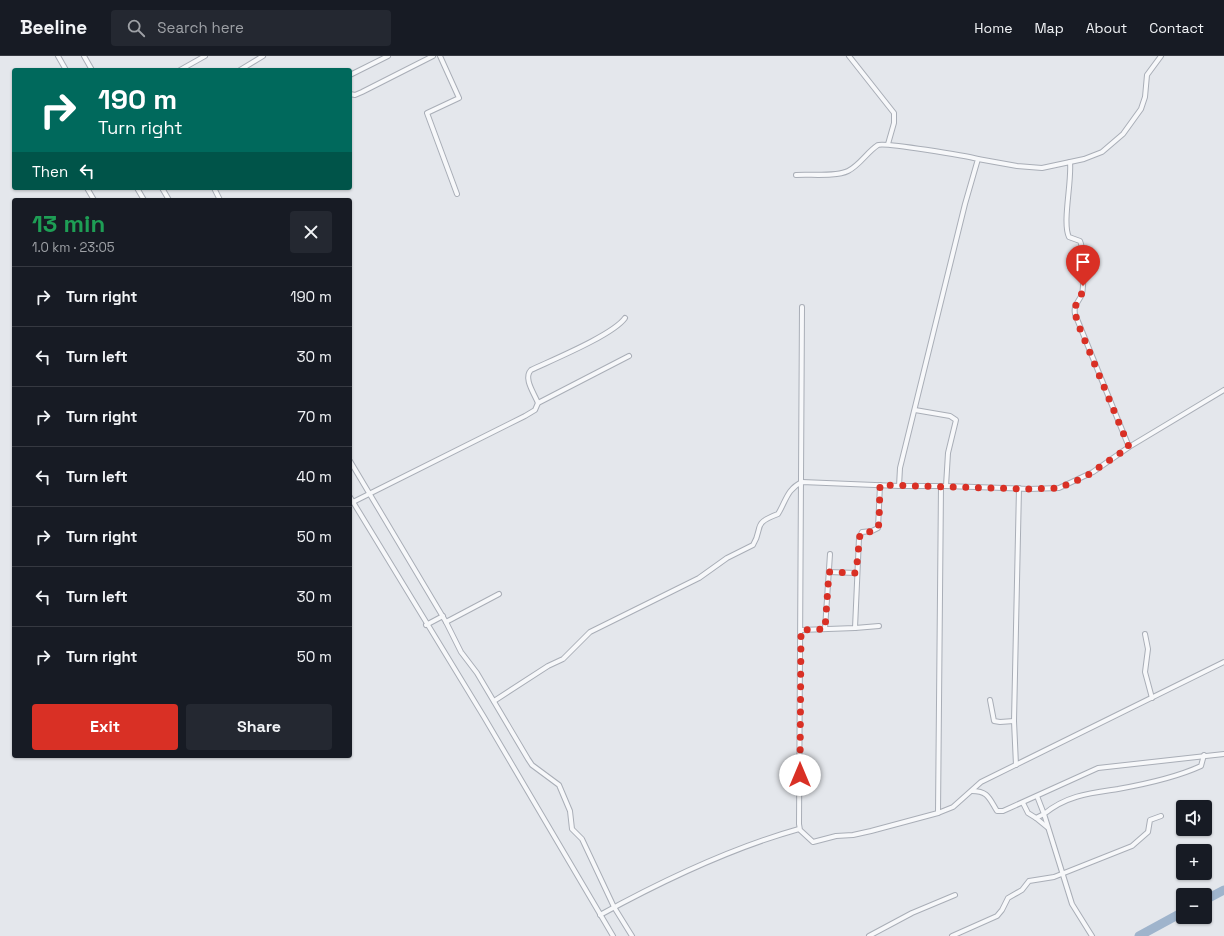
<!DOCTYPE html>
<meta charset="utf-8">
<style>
body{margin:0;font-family:"Space Grotesk",sans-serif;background:#242831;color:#f1f3f6;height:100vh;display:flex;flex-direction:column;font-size:15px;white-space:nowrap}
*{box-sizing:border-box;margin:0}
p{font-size:13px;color:#9ea1a6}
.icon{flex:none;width:22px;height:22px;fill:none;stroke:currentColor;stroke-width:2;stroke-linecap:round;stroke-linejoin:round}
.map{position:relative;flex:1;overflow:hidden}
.side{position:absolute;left:12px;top:142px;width:340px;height:560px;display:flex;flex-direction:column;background:#171b24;border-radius:4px;box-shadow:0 1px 3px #0004}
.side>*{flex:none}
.top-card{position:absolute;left:12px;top:12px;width:340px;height:122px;border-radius:4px;box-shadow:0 1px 3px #0004;background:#00695c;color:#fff;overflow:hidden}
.controls{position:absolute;left:1176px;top:744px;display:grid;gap:8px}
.controls a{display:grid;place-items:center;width:36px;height:36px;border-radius:4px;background:#171b24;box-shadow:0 1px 3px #0004;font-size:20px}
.pin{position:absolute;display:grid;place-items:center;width:34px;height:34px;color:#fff;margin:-41px -17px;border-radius:50% 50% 50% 0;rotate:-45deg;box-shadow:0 0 4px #0007}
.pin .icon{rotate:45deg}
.me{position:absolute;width:44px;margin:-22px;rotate:0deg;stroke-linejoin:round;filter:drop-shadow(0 0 3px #0008)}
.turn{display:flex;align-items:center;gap:14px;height:84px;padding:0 20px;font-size:18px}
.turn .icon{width:52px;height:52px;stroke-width:2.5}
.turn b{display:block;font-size:28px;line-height:34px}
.then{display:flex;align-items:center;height:38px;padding:0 20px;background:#0003;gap:8px;font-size:15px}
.round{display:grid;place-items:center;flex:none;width:42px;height:42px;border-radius:4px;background:#242831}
.headline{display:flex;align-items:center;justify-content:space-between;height:68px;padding:0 20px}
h1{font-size:24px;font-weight:700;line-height:30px;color:#1e9e55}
.cta{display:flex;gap:8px;margin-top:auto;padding:8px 20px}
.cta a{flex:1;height:46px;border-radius:4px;background:#d93025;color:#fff;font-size:16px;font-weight:700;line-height:46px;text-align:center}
.cta a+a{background:#242831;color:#f1f3f6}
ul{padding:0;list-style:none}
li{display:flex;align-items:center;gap:12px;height:60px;padding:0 20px;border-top:1px solid #363941}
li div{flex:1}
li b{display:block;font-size:15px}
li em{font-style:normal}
header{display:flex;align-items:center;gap:24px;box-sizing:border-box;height:56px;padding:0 20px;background:#171b24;border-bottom:1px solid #363941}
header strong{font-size:19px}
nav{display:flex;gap:22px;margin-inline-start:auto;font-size:14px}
.search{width:280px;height:36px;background:#242831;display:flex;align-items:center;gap:10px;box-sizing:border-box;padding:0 14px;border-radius:4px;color:#9ea1a6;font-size:15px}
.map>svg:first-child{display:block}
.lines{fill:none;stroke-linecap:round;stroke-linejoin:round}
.river{stroke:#9fb4cc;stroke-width:9}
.minor-casing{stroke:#a9aeb7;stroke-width:6}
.minor{stroke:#f7f8fa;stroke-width:4}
.route{stroke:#d93025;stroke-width:7;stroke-dasharray:0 12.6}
</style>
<header>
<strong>Beeline</strong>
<div class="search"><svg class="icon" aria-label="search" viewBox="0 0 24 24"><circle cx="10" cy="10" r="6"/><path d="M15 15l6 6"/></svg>Search here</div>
<nav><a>Home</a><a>Map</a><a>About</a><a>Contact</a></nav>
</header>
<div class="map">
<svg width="1224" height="880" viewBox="0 0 1224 880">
<rect width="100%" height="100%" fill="#e4e7ec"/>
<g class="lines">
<!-- river -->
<g class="river">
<path d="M1205,844L1224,834"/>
<path d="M1139,880L1183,856"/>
</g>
<!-- minor casing -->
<g class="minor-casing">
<g id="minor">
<path d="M58,0L66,14"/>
<path d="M84,0L92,14"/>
<path d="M440,0L459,42L427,57L457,138"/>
<path d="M849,0L894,57V67L888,88"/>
<path d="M180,14L205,0"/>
<path d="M240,14L263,0"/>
<path d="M350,19L388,0"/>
<path d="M350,38L355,39L362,36L433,0"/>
<path d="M978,103L1017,110L1042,112L1084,103L1102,96L1123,78L1141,53L1145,41L1147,19L1161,0"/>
<path d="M1070,106C1072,126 1062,167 1069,181L1080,185C1084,193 1084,229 1082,238C1079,246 1073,249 1075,258L1129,391"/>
<path d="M796,119C810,118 836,121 848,115C860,109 867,96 878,89C884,86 967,100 978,103L965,148L900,412L899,430H946L1029,433L1059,432L1093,416L1129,391L1224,334"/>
<path d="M87,132L94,144"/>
<path d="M137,132L144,144"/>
<path d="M162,132L169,144"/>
<path d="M214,132L220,144"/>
<path d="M802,251L799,768L800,774L813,786L836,780L853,779L871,775L938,757L953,751L981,726L1224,606"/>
<path d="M538,347C534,337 523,322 531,314C552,304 613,279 625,262"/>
<path d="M915,354L950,360L956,364L948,397L946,430"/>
<path d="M350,405L446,566L461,596L477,617L528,703L532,709L559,729L570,755L572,773L582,783L614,851L632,880"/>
<path d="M350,441L484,661L613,880"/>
<path d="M353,446L525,360L535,354L538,347L629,300"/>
<path d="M829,516L856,517"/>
<path d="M446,566L499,538"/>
<path d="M426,569L443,560"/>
<path d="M855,572L879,570"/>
<path d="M825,573L830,498"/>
<path d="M801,574L855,572L859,482L862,476L872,475L878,472L880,429"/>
<path d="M1145,578L1148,593L1145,616L1152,642"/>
<path d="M990,644L994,665L1000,666L1014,665"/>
<path d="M494,645L548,610L563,603L590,576L699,522L727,502L753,489C764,471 751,468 778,458C786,445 787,433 802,426L899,430"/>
<path d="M1016,709L1014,665L1019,432"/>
<path d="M972,735C988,735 989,742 997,755H1003L1098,712L1224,698"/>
<path d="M1023,747L1028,757L1036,762L1044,758L1037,740"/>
<path d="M938,757L941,430"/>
<path d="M1036,762L1047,771"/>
<path d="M600,859C662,825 731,792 799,773"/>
<path d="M869,880L912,857L955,839"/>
<path d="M952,880L997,860L1002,854L1008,842L1022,834L1029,825L1054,821L1132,790L1148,776L1150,764L1161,760"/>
<path d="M1092,880L1072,848L1044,758C1067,739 1091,737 1118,733C1146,728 1175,722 1201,710L1204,699"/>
</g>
</g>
<!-- minor -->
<use href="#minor" class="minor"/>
</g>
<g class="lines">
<!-- route -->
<path class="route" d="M800,719L801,574L825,573L829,516L856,517L860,478L877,474L879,468L880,429L1029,433L1059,432L1085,421L1129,391L1078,268L1074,253L1082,237L1083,230"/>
</g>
</svg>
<div class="controls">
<a><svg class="icon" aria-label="sound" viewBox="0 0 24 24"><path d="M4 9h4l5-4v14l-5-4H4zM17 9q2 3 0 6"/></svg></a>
<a>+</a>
<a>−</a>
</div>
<div class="pin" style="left:1083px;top:230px;background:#d93025"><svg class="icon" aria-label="arrive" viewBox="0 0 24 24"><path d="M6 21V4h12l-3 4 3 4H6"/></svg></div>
<svg class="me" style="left:800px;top:719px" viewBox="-20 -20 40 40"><circle r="19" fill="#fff"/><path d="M0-13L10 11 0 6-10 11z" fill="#d93025"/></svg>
<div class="top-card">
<div class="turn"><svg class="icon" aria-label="right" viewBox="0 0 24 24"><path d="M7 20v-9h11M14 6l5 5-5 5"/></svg><div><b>190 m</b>Turn right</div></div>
<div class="then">Then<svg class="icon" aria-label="left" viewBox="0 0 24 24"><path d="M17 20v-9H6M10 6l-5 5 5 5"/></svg></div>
</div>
<section class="side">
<div class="headline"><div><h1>13 min</h1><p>1.0 km · 23:05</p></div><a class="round"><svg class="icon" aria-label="close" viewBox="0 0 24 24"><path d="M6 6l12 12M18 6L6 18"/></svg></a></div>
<ul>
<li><svg class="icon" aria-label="right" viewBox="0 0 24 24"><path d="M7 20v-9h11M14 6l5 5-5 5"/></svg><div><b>Turn right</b></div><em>190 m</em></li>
<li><svg class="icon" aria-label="left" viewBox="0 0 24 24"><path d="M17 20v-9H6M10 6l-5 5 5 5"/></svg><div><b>Turn left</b></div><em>30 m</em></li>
<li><svg class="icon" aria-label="right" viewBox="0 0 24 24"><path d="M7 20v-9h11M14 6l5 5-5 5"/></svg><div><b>Turn right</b></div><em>70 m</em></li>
<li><svg class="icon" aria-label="left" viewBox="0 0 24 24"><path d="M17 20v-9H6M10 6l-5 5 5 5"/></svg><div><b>Turn left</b></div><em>40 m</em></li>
<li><svg class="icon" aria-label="right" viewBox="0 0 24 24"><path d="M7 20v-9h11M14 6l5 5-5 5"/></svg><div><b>Turn right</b></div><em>50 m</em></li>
<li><svg class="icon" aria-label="left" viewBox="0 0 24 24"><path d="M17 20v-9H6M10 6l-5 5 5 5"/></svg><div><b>Turn left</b></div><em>30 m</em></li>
<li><svg class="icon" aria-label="right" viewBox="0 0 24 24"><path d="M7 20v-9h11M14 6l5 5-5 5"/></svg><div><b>Turn right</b></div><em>50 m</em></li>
</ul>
<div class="cta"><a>Exit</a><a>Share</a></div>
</section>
</div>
